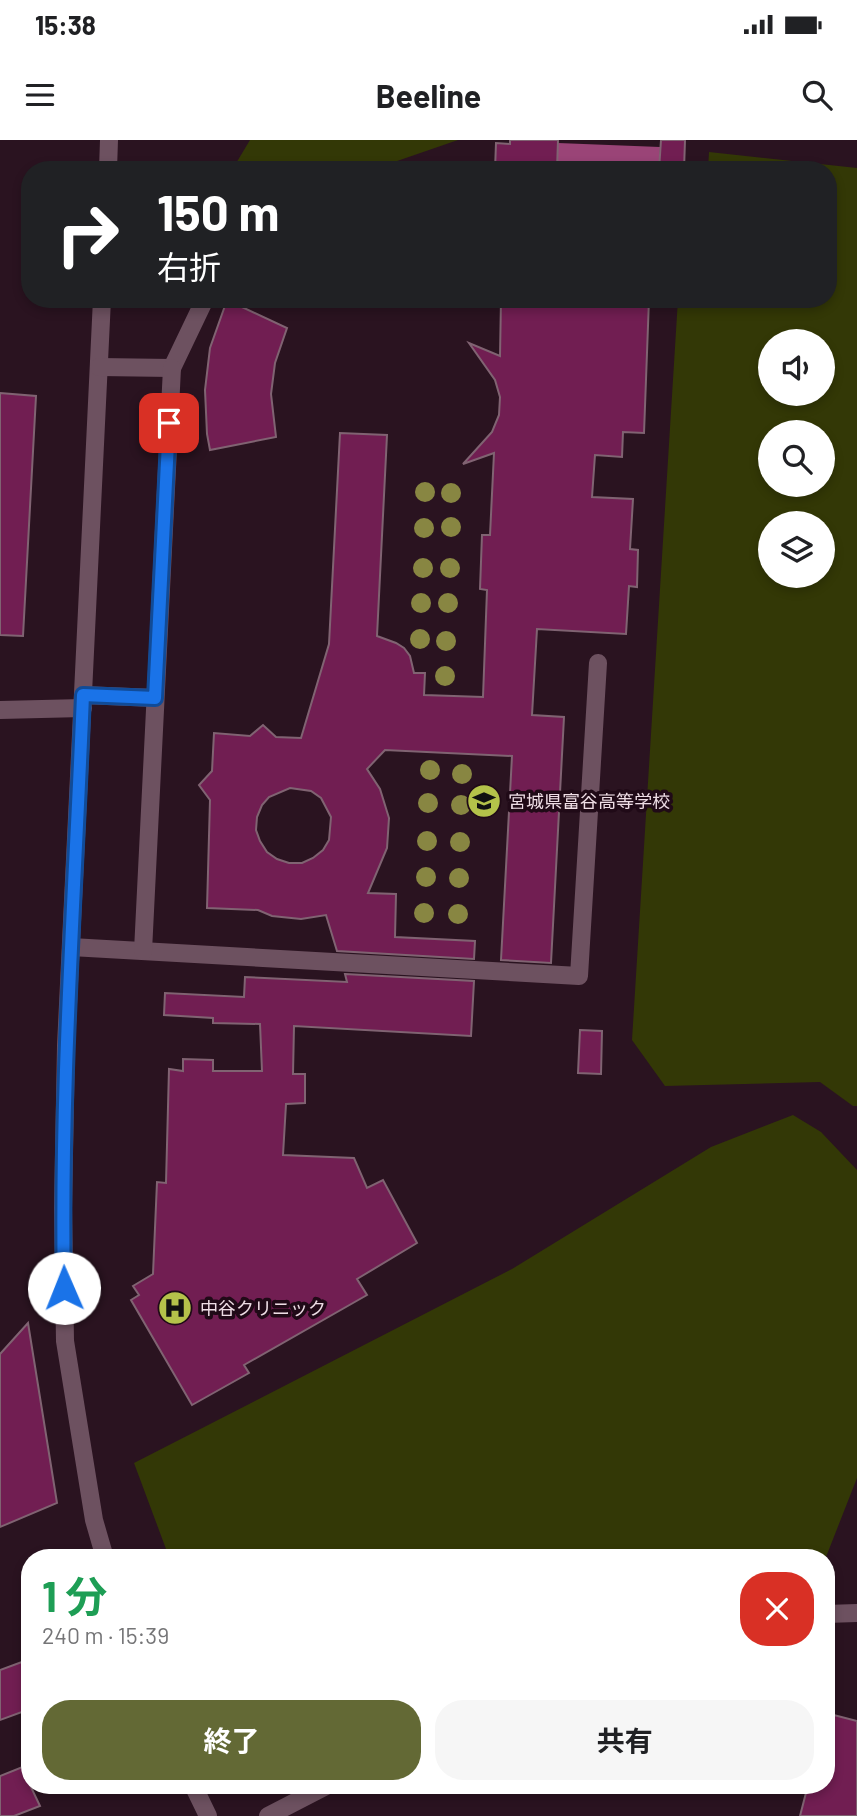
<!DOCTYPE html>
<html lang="ja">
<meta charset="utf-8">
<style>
body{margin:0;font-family:Barlow,"Noto Sans JP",sans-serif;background:#f6f6f6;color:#202124;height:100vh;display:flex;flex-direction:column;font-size:26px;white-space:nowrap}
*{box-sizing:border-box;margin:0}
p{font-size:23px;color:#757577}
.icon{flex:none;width:38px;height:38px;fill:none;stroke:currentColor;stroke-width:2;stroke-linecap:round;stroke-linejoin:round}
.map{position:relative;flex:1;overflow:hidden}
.drawer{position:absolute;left:21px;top:1409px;width:814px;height:245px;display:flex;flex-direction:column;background:#fff;border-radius:28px;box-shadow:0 4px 10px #0003}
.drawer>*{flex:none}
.guide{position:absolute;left:21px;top:21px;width:816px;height:147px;border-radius:28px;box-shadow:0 4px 10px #0003;background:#202124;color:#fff;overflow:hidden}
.controls{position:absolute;left:758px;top:189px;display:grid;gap:14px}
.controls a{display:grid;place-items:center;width:77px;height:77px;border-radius:50%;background:#fff;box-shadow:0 4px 10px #0003;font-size:35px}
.pin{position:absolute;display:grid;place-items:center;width:60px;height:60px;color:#fff;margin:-30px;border-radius:14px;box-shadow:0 4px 10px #0006}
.me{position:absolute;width:77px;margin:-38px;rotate:359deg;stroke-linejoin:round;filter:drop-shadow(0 0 5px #0008)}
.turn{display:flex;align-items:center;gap:24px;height:147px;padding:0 21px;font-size:32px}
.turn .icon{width:91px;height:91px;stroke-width:2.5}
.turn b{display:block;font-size:49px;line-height:60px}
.round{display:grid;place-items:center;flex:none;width:74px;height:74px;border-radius:28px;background:#f6f6f6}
.head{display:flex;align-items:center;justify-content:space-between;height:119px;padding:0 21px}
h1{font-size:42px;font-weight:700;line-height:52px;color:#1e9e55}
.button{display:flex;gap:14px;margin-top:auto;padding:14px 21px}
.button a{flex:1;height:80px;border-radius:28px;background:#636935;color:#fff;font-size:28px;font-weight:700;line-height:80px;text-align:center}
.button a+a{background:#f6f6f6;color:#202124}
.status{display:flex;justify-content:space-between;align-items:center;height:49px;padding:0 35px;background:#fff;direction:ltr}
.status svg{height:19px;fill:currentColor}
header{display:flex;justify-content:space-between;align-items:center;height:91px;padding:0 21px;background:#fff;font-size:32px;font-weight:700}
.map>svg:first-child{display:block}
.green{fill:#333806;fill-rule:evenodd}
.water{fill:#9a4477}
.building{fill:#711e52;stroke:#806372;stroke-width:2;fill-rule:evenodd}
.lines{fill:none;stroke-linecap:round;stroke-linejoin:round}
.minor{stroke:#6d5160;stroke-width:18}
.tree{fill:#888642}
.route-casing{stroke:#114b97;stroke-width:18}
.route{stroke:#1a73e8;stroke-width:12}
.labels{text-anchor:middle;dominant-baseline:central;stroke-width:7;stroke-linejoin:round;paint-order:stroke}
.poi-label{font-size:18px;fill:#eedde5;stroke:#200a17;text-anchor:start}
</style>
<div class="status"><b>15:38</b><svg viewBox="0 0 49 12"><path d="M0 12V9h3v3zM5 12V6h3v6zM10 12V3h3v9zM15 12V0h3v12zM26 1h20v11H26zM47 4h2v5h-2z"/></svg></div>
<header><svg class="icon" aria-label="menu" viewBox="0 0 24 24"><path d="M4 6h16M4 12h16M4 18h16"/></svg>Beeline<svg class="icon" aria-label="search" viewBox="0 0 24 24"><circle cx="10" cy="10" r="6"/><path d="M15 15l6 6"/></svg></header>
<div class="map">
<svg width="857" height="1676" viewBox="0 0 857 1676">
<rect width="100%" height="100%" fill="#2a1320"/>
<!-- green -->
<g class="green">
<path d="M250,0H458L371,30H232Z"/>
<path d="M709,12L857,28V966H853L820,942L665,946L632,900L678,159H828V30H708ZM770,201H822V254H770ZM822,292V345H770V292ZM770,383H822V436H770Z"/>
<path d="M793,975L821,992L857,1030V1338L826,1417H169L134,1323L512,1129L711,1007Z"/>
</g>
<!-- water -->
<path class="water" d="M558,3L660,7L659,30H557Z"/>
<!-- building -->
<g class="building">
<path d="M510,0H558L557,30H495L496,3L510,4Z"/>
<path d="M661,0H685L684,30H659Z"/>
<path d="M501,159H649L644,293L623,292L622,317L595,315L592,357L633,359L630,409L638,410L637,447L629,446L626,494L537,489L532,575L564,577L551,823L501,820L512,616L385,610L367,629L380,649L389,678L387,708L368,753L396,754L395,797L475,801L474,819L337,811L326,775L301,779L272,776L258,770L207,768L210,660L199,645L212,631L214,593L250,596L263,585L276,597L301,598L329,504L340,293L387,295L377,496L396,503L404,508L410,516L414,533H425L424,555L483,557L487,450L480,449L482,395H490L494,313L463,324L492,292L499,275L500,257L495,240L469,203L500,216ZM290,648L311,651L321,658L331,677L329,700L323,710L313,718L302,723H289L277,719L267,712L260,701L256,690L257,677L262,665L269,657Z"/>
<path d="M227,160L287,188L275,223L271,254L276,297L210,310L207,294L205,250L210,208Z"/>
<path d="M0,253L36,256L23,496L0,495Z"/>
<path d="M345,834L474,841L471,896L294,886L293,934H305V963L286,964L283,1015L354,1018L367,1048L383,1040L417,1103L357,1139L367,1155L244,1225L249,1233L192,1265L131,1160L139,1155L133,1146L153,1134L157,1042L166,1043L169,929L183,931V919L213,920V931H262L260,884L213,883V878L164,875L165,853L244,857L245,837L347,842Z"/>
<path d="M580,890L602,891L601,934L578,933Z"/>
<path d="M28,1183L57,1363L0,1387V1214Z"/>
<path d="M30,1519V1569L0,1580V1530Z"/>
<path d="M826,1573L857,1581V1676H800L808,1645H826Z"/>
<path d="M30,1624V1645L40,1666L14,1676H0V1636Z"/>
</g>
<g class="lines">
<!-- minor -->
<g class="minor">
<path d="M108,30L109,0"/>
<path d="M102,159L66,906L63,1068L65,1201L94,1380L105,1418"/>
<path d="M99,227L172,228L205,159"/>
<path d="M83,555L155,558"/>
<path d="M0,570L83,568"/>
<path d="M71,807L579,836L598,523"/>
<path d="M143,811L172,228"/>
<path d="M826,1474L857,1473"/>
<path d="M193,1645L208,1676"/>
<path d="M268,1676L328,1645"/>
</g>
</g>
<!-- trees -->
<g class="tree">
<circle cx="425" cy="352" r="10"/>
<circle cx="451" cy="353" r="10"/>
<circle cx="451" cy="387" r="10"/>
<circle cx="424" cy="388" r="10"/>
<circle cx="423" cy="428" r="10"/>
<circle cx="450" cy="428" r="10"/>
<circle cx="421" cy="463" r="10"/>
<circle cx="448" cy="463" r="10"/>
<circle cx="420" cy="499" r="10"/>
<circle cx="446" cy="501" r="10"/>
<circle cx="445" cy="536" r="10"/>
<circle cx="430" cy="630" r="10"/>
<circle cx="462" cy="634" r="10"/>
<circle cx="428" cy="663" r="10"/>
<circle cx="461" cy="665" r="10"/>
<circle cx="427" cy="701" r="10"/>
<circle cx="460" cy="702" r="10"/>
<circle cx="426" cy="737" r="10"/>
<circle cx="459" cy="738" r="10"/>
<circle cx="424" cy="773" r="10"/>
<circle cx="458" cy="774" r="10"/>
</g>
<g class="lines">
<!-- route casing -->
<g class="route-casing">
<path id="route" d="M64,1148C60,950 75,753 83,555L155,558L169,283"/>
</g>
<!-- route -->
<use href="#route" class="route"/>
</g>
<!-- icons -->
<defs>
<g id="school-disc" transform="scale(1.75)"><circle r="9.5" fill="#b4c24a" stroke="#200a17"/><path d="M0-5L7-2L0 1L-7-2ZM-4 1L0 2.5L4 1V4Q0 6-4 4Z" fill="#111"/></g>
<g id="hospital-disc" transform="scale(1.75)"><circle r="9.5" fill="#b4c24a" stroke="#200a17"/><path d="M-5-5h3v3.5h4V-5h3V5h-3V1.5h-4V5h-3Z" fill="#111"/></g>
</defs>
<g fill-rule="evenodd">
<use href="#school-disc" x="484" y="661"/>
<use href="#hospital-disc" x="175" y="1168"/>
</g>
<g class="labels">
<!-- poi labels -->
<g class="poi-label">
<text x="508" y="661">宮城県富谷高等学校</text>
<text x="200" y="1168">中谷クリニック</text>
</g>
</g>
</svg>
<div class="controls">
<a><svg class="icon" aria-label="sound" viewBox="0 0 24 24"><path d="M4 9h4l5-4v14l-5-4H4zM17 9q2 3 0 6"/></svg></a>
<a><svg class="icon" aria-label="search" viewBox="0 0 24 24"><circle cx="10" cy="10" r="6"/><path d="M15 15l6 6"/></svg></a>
<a><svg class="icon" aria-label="layers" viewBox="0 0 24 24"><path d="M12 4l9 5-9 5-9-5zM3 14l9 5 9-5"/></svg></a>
</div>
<div class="pin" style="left:169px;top:283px;background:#d93025"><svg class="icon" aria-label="arrive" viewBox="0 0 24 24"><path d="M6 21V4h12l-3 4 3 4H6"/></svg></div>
<svg class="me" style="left:64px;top:1148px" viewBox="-20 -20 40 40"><circle r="19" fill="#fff"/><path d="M0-13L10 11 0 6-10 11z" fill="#1a73e8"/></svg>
<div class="guide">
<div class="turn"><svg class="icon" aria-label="right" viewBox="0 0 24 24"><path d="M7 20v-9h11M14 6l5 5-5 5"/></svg><div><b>150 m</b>右折</div></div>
</div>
<section class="drawer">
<div class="head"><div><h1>1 分</h1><p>240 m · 15:39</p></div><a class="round" style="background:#d93025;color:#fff"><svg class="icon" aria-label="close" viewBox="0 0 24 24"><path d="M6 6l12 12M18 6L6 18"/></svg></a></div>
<div class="button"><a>終了</a><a>共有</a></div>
</section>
</div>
